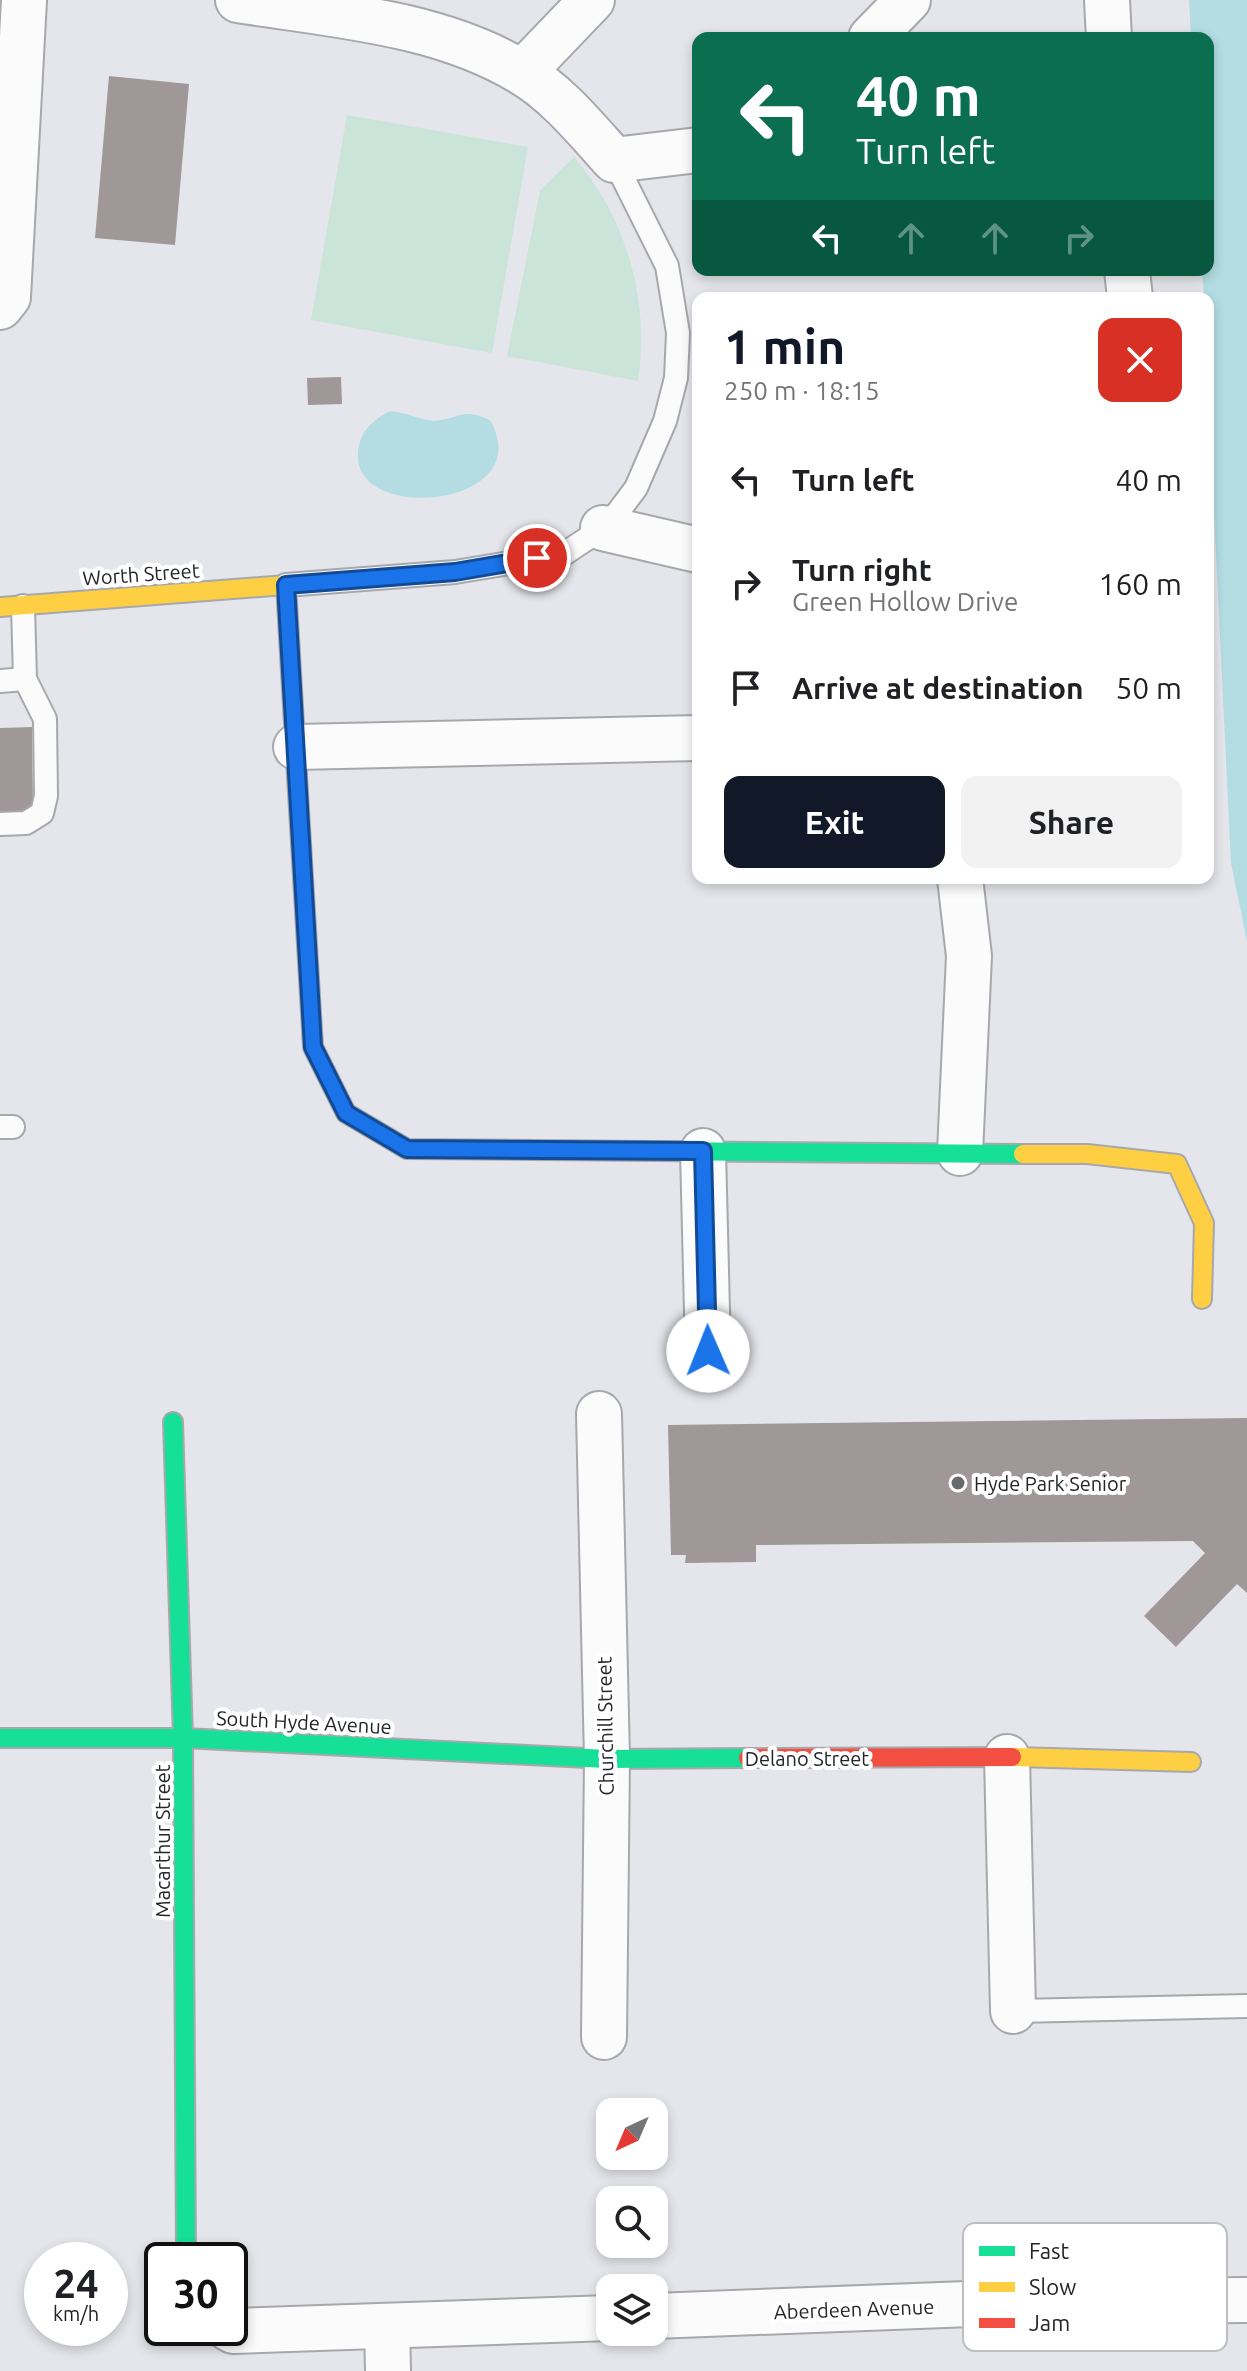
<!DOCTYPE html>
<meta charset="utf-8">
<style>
body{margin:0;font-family:Ubuntu,sans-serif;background:#f2f2f2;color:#202124;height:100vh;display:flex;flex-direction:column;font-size:30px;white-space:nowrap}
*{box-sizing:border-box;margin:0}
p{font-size:26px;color:#757577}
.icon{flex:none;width:44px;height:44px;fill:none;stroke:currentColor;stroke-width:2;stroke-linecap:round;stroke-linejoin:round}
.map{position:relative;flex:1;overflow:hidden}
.sheet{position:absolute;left:692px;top:292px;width:522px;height:592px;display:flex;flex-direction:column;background:#fff;border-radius:16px;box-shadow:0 4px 12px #0003}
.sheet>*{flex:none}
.banner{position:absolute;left:692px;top:32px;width:522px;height:244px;border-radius:16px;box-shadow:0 4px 12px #0003;background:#0b6e4f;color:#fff;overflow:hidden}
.needle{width:52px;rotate:224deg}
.controls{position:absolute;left:596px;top:2098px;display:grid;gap:16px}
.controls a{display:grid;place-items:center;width:72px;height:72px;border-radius:16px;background:#fff;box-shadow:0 4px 12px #0003;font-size:40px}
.speed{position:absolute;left:24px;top:2242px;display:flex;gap:16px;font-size:40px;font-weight:700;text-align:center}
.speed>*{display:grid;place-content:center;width:104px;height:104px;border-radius:50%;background:#fff;box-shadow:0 4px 12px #0003;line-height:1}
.speed small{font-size:20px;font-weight:400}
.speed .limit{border:4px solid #111;border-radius:12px;background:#fff;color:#111}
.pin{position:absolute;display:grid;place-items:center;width:68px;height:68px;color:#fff;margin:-34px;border:4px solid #fff;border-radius:50%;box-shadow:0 2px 8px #0007}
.me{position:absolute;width:88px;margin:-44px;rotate:359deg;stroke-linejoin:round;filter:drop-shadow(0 0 6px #0008)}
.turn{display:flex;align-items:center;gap:28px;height:168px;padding:0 32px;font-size:36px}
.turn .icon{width:104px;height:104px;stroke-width:2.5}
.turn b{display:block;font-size:56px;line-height:68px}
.lanes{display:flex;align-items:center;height:76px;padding:0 32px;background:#0003;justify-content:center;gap:40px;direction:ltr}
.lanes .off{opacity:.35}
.round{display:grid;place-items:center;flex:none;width:84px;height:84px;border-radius:16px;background:#f2f2f2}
.overview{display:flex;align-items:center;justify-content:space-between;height:136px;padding:0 32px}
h1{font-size:48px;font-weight:700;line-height:60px;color:#111827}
.action{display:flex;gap:16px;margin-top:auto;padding:16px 32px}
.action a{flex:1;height:92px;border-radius:16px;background:#111827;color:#fff;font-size:32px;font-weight:700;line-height:92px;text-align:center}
.action a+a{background:#f2f2f2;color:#202124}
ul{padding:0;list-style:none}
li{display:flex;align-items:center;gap:24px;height:104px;padding:0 32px}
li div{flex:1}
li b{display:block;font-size:30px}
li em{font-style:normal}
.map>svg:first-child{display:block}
.green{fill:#cae4d9}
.water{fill:#b3dce3}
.building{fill:#9f9798}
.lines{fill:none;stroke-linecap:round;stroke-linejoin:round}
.lane-casing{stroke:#a7a8ac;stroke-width:26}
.street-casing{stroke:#a7a8ac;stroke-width:48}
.fast-casing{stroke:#a7a8ac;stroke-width:22}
.slow-casing{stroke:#a7a8ac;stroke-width:22}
.jam-casing{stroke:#a7a8ac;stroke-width:22}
.lane{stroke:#fbfbfc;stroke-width:22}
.street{stroke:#fbfbfc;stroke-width:44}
.fast{stroke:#16e098;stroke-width:18}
.slow{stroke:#ffcf43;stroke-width:18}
.jam{stroke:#f24e42;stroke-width:18}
.route-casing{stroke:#114b97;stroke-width:20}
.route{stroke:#1a73e8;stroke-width:14}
.poi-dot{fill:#68696d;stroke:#fff;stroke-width:3}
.labels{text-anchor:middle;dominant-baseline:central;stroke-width:8;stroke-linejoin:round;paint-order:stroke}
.street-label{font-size:20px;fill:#242529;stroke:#fff}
.poi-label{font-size:20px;fill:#242529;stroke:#fff;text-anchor:start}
.key{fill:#fff;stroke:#bdbebf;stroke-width:2}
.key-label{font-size:22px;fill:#242529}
</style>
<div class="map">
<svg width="1247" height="2371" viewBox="0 0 1247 2371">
<rect width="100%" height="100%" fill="#e5e6eb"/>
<!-- green -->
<g class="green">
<path d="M347,115L528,147L492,353L311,320Z"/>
<path d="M574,157C627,219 650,301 638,381L507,356L540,191Z"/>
</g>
<!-- water -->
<g class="water">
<path d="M1189,0H1247V941L1231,863L1208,389V298H1204L1202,270H1208V38H1191Z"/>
<path d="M390,411C405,412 424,421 434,421C460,419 462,407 490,420C540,508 351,525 358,452C360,431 373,420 390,411Z"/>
</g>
<!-- building -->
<g class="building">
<path d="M109,76L189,84L175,245L95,238Z"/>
<path d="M341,377L342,404L308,405L307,378Z"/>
<path d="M32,727L33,813L0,814V728Z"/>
<path d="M1247,1418V1593L1237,1584L1176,1647L1144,1616L1205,1553L1193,1541L756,1545V1562L685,1563L686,1555H671L668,1425Z"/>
</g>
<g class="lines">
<!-- lane casing -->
<g class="lane-casing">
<g id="lane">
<path d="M286,585L455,572L564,554L609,524L636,488L665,421L676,378L678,333L667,266L614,160"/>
<path d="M0,681L25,679"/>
<path d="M0,824L26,823L42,813L46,796L45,719L25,679L23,606"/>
<path d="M0,1127H13"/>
<path d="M1013,2011L1247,2006"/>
</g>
</g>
<!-- street casing -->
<g class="street-casing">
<g id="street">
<path d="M238,0C332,15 438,22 521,72C557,93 586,129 614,160L698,150"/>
<path d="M1107,0L1109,38"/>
<path d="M871,38L908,0"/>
<path d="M523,72L592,0"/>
<path d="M1127,270L1130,298"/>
<path d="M0,307L8,297L24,0"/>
<path d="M603,528L698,550"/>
<path d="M296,747L698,738"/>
<path d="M960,878L969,956L960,1153"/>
<path d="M703,1151L708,1351"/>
<path d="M599,1414L607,1759L604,2037"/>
<path d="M1007,1757L1013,2011"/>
<path d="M654,2316L1021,2302L1247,2300"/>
<path d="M387,2326L388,2371"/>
<path d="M228,2328L233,2331L610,2318"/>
</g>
</g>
<!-- fast casing -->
<g class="fast-casing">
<g id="fast">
<path d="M297,776L313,1047L346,1113L407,1149L1023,1154"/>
<path d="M173,1422L183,1738L186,2260"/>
<path d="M0,1738H183L607,1759L748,1758"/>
</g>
</g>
<!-- slow casing -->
<g class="slow-casing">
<g id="slow">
<path d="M0,607L286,585L297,776"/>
<path d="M1023,1154H1087L1177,1164L1204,1223L1202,1299"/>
<path d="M1012,1757L1191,1762"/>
</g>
</g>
<!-- jam casing -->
<g class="jam-casing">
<path id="jam" d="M748,1758L1012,1757"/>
</g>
<!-- lane -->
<use href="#lane" class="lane"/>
<!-- street -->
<use href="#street" class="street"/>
<!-- fast -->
<use href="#fast" class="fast"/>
<!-- slow -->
<use href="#slow" class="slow"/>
<!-- jam -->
<use href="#jam" class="jam"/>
</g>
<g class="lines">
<!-- route casing -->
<g class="route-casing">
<path id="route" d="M537,558L455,572L286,585L313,1047L346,1113L407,1149L703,1151L708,1351"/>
</g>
<!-- route -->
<use href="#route" class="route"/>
</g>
<!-- markers -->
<circle class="poi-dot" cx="958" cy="1483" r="8"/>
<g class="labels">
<!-- street labels -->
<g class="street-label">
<text transform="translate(141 574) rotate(-4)">Worth Street</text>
<text transform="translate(304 1722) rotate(3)">South Hyde Avenue</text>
<text transform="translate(605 1726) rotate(-91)">Churchill Street</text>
<text x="807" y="1758">Delano Street</text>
<text transform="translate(162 1841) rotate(-90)">Macarthur Street</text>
<text transform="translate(854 2309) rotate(-2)">Aberdeen Avenue</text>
</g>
<!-- poi labels -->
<g class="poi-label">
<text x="974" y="1483">Hyde Park Senior</text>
</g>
</g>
<!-- legend -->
<rect x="963" y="2223" width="264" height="128" rx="12" class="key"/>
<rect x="979" y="2246" width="36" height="10" fill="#16e098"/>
<rect x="979" y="2282" width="36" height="10" fill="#ffcf43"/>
<rect x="979" y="2318" width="36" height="10" fill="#f24e42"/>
<g class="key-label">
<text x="1029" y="2259">Fast</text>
<text x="1029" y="2295">Slow</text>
<text x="1029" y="2331">Jam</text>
</g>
</svg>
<div class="controls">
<a><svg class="needle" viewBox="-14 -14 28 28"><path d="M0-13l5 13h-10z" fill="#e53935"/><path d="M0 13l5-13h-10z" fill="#757577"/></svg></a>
<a><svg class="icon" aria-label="search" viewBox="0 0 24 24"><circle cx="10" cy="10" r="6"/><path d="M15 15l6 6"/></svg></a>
<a><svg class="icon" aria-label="layers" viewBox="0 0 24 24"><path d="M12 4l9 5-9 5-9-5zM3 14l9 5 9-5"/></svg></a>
</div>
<div class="speed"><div>24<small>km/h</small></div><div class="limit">30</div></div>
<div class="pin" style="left:537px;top:558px;background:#d93025"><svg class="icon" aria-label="arrive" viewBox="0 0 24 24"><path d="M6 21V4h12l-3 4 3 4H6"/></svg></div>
<svg class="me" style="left:708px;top:1351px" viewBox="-20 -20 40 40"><circle r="19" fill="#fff"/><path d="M0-13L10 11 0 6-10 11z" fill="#1a73e8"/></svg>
<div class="banner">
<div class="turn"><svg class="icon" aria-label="left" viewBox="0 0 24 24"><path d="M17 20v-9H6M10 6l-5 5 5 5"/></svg><div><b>40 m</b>Turn left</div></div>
<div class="lanes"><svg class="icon" aria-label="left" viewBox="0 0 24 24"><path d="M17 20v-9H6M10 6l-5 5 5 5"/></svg><svg class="icon off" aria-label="ahead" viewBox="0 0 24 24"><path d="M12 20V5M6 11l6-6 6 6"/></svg><svg class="icon off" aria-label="ahead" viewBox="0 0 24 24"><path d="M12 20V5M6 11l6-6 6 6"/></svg><svg class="icon off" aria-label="right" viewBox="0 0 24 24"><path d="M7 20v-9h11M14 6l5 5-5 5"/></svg></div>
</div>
<section class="sheet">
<div class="overview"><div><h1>1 min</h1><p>250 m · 18:15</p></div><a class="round" style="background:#d93025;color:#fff"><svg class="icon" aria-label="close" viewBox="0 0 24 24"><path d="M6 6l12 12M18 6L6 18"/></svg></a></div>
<ul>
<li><svg class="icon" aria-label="left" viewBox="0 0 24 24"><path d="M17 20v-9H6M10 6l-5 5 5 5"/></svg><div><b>Turn left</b></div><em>40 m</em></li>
<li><svg class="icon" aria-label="right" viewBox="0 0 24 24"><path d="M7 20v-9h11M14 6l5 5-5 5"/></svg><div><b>Turn right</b><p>Green Hollow Drive</p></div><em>160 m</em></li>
<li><svg class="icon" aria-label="arrive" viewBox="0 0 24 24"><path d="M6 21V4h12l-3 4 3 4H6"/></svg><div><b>Arrive at destination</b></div><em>50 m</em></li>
</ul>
<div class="action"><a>Exit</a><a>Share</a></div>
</section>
</div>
